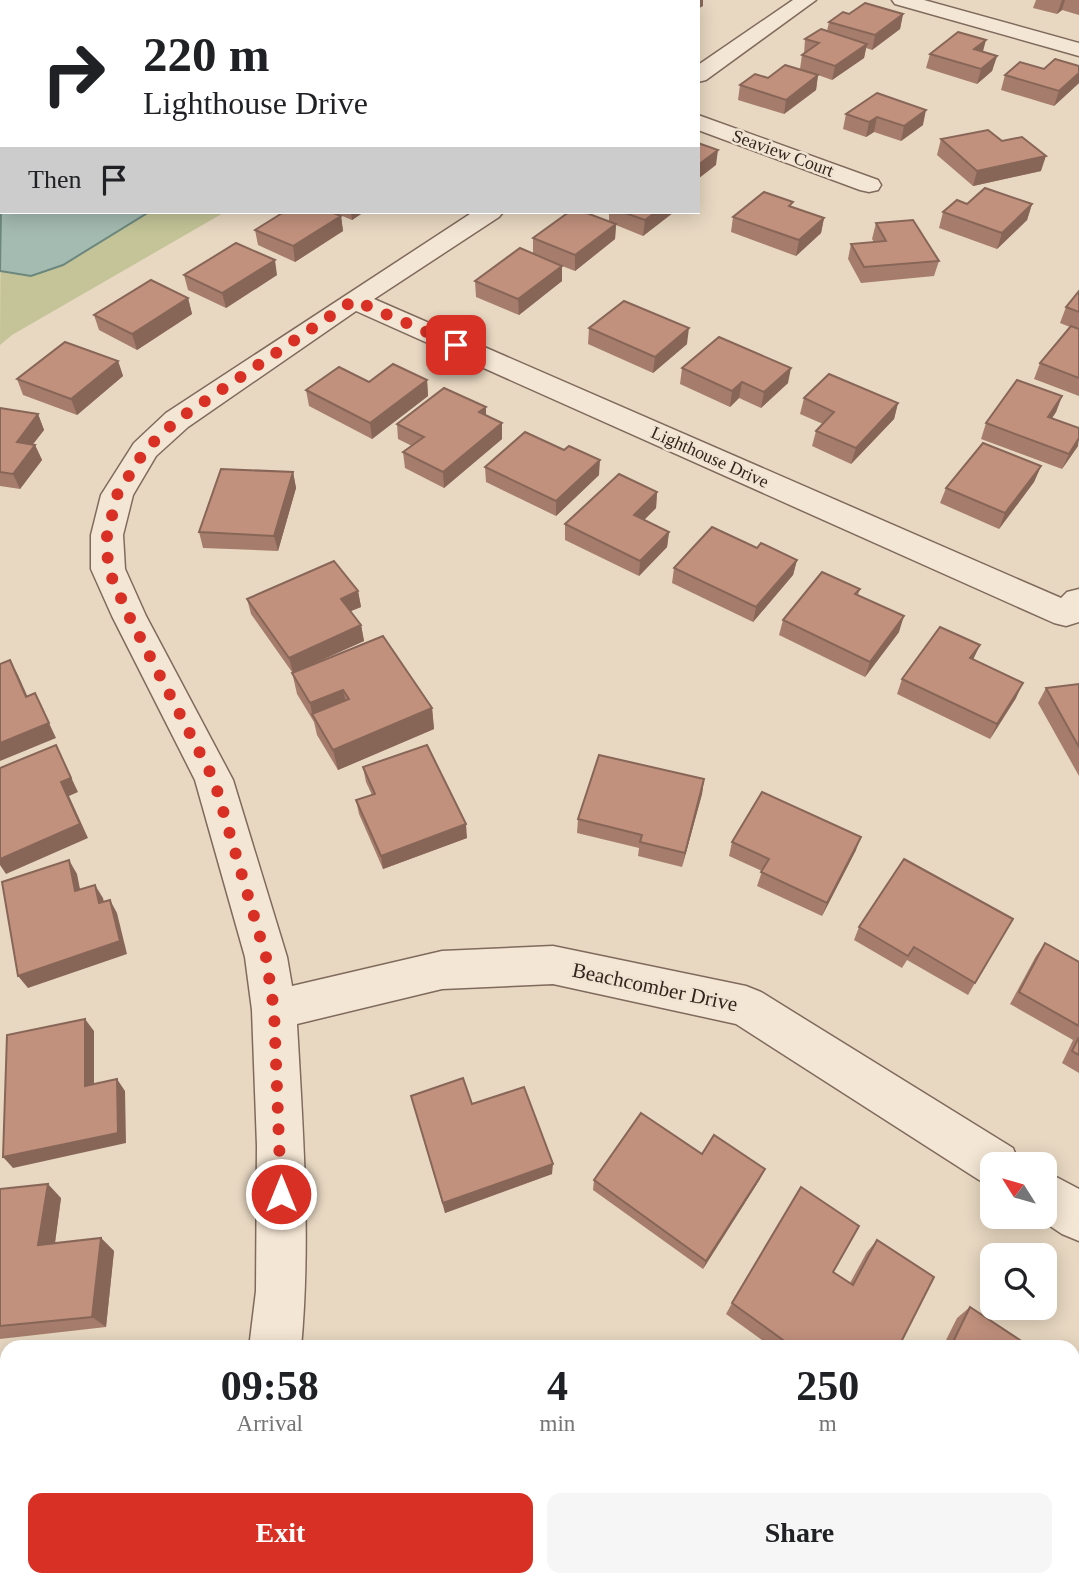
<!DOCTYPE html>
<style>
body{margin:0;font-family:Georgia,serif;background:#f6f6f6;color:#202124;height:100vh;display:flex;flex-direction:column;font-size:26px;white-space:nowrap}
*{box-sizing:border-box;margin:0}
p{font-size:23px;color:#757577}
.icon{flex:none;width:38px;height:38px;fill:none;stroke:currentColor;stroke-width:2;stroke-linecap:round;stroke-linejoin:round}
.map{position:relative;flex:1;overflow:hidden}
.sheet{position:absolute;left:0px;top:1340px;width:1080px;height:247px;display:flex;flex-direction:column;background:#fff;border-radius:21px 21px 0 0;box-shadow:0 4px 18px #0003}
.sheet>*{flex:none}
.top-card{position:absolute;left:0px;top:0px;width:700px;height:214px;box-shadow:0 4px 18px #0003;background:#fff;color:#202124;overflow:hidden}
.needle{width:46px;rotate:307deg}
.tools{position:absolute;left:980px;top:1152px;display:grid;gap:14px}
.tools a{display:grid;place-items:center;width:77px;height:77px;border-radius:14px;background:#fff;box-shadow:0 4px 18px #0003;font-size:35px}
.pin{position:absolute;display:grid;place-items:center;width:60px;height:60px;color:#fff;margin:-30px;border-radius:14px;box-shadow:0 4px 10px #0006}
.me{position:absolute;width:77px;margin:-38px;rotate:0deg;stroke-linejoin:round;filter:drop-shadow(0 0 5px #0008)}
.turn{display:flex;align-items:center;gap:24px;height:147px;padding:0 28px;font-size:32px}
.turn .icon{width:91px;height:91px;stroke-width:2.5}
.turn b{display:block;font-size:49px;line-height:60px}
.then{display:flex;align-items:center;height:66px;padding:0 28px;background:#0003;gap:14px;font-size:26px}
.eta{display:flex;justify-content:space-evenly;align-items:center;height:119px;text-align:center}
.eta b{font-size:42px;font-weight:700;line-height:49px}
.action{display:flex;gap:14px;margin-top:auto;padding:14px 28px}
.action a{flex:1;height:80px;border-radius:14px;background:#d93025;color:#fff;font-size:28px;font-weight:700;line-height:80px;text-align:center}
.action a+a{background:#f6f6f6;color:#202124}
.map>svg:first-child{display:block}
.green{fill:#c4c498}
.water{fill:#a4bbb1;stroke:#6c877d;stroke-width:2}
.lines{fill:none;stroke-linecap:round;stroke-linejoin:round}
.street-casing{stroke:#7f6a5c;stroke-width:3}
.street{fill:#f4e6d4;fill-rule:evenodd}
.wall{fill:#a67d6c}
.shaded-wall{fill:#876658}
.building{fill:#c1917d;stroke:#876658;stroke-width:2}
.route{stroke:#d93025;stroke-width:12;stroke-dasharray:0 21.6}
.labels{text-anchor:middle;dominant-baseline:central;stroke-width:5;stroke-linejoin:round;paint-order:stroke}
.far-street-label{font-size:18px;fill:#31251e;stroke:#f0e3d1}
.street-label{font-size:21px;fill:#31251e;stroke:#f0e3d1}
</style>
<div class="map">
<svg width="1079" height="1587" viewBox="0 0 1079 1587">
<rect width="100%" height="100%" fill="#e8d8c2"/>
<!-- green -->
<path class="green" d="M2,10V212H225L12,335L0,345Z"/>
<!-- water -->
<g class="water">
<path d="M146,0H513L143,2Z"/>
<path d="M2,147V212H149L63,265L31,276L0,271Z"/>
</g>
<g class="lines">
<!-- street casing -->
<g class="street-casing">
<g id="street">
<path d="M793,0H816L706,80L698,82V65Z"/>
<path d="M892,0H924L1079,43V56L895,4Z"/>
<path d="M698,115L878,180L881,185L878,190L869,192L860,190L698,130Z"/>
<path d="M473,212H503L499,217L374,299L1061,598L1067,592L1079,589V622L1066,626L1054,623L356,311L188,427L156,456L133,495L123,535L125,569L146,616L233,780L287,957L292,986L442,951L553,946L746,986L761,992L1013,1148L1019,1164H992V1186L979,1180L736,1024L553,984L442,989L297,1024C303,1132 311,1240 301,1348H249L256,1291L257,1146L252,1010L245,957L195,780L112,616L91,569V535L101,495L134,443L166,413Z"/>
<path d="M1045,1171L1079,1189V1241L1062,1234L1035,1216H1045Z"/>
<path d="M212,1580H268L267,1587H211Z"/>
</g>
</g>
<!-- street -->
<use href="#street" class="street"/>
</g>
<!-- wall -->
<g class="wall">
<path d="M1036,0H1079V15L1062,10L1057,14L1033,8Z"/>
<path d="M849,14H903L900,29L872,50L866,48L864,58L832,80L818,75L816,90L784,114L738,100L740,85L800,69L802,55L804,54L805,39L827,31L829,22Z"/>
<path d="M982,52L997,56L992,71L977,84L926,68L930,54Z"/>
<path d="M1079,66V83L1054,106L1001,90L1005,75L1044,69Z"/>
<path d="M877,93L923,125L901,141L874,132L866,137L843,129L846,114Z"/>
<path d="M941,139L1041,171L973,186L937,155Z"/>
<path d="M967,204H1032L1027,220L997,249L939,228L943,212Z"/>
<path d="M333,212H364L352,220Z"/>
<path d="M609,212H674L643,236L616,225L615,239L575,271L562,266V281L519,315L476,297L475,281L533,254V238L609,221Z"/>
<path d="M341,216L343,231L295,262L258,245L255,230Z"/>
<path d="M733,217L824,218L821,233L796,256L731,232Z"/>
<path d="M876,223L939,261L934,276L861,283L848,259L851,244L874,242L872,239Z"/>
<path d="M184,275H277L226,308L188,290Z"/>
<path d="M1079,291V396L1034,379L1040,363L1070,327L1060,323L1066,307Z"/>
<path d="M188,298L192,314L137,350L99,330L94,315Z"/>
<path d="M589,328L687,344L653,373L588,344Z"/>
<path d="M118,361L123,376L77,415L23,395L17,379Z"/>
<path d="M682,368L788,383L761,408L739,398L730,407L680,384Z"/>
<path d="M427,380L428,396L372,439L309,406L306,390L369,382Z"/>
<path d="M1062,396L1056,412L1052,418L1078,446L1062,469L981,439L986,423Z"/>
<path d="M804,398L898,403L894,419L851,464L812,446L816,431L823,424L800,414Z"/>
<path d="M0,408L38,414L44,430L33,444L35,445L42,460L20,489L0,486Z"/>
<path d="M486,415L502,423V439L444,488L405,468L403,452L412,446L398,439L397,424Z"/>
<path d="M1041,466L1034,482L999,529L940,503L946,488Z"/>
<path d="M485,467L599,475L556,516L486,482Z"/>
<path d="M293,472L296,488L278,551L203,548L199,532Z"/>
<path d="M657,492L656,508L644,520L669,532L667,547L639,576L565,540V524Z"/>
<path d="M757,548L797,560L793,575L753,622L672,583L674,568Z"/>
<path d="M860,589L858,595L899,632L865,677L779,635L783,620Z"/>
<path d="M358,591L361,607L350,611L361,625L364,641L312,664L432,708L434,729L338,770L317,735L314,722L297,694L292,672L251,614L247,599Z"/>
<path d="M973,660L1016,698L990,739L897,694L902,679Z"/>
<path d="M1079,684V776L1038,703L1046,688Z"/>
<path d="M363,767L467,838L383,869L359,814L356,800L372,795L366,782Z"/>
<path d="M704,779L702,794L682,867L638,856L639,848L577,833L578,819Z"/>
<path d="M732,842L856,850L822,916L757,886L762,871L729,856Z"/>
<path d="M904,859L975,983L968,995L907,960L902,968L854,940L859,927Z"/>
<path d="M1045,943L1079,962V1073L1062,1063L1073,1040L1010,1004L1036,956Z"/>
<path d="M411,1096L472,1104L552,1174L445,1213Z"/>
<path d="M702,1154L760,1179L703,1269L593,1190L594,1180Z"/>
<path d="M0,1189L61,1198L55,1243L101,1238L114,1251L106,1327L0,1339Z"/>
<path d="M877,1240L898,1348H773L726,1314L732,1303L833,1272L850,1283L867,1252Z"/>
<path d="M970,1307L1028,1348H942L957,1318Z"/>
<path d="M0,1383H7V1477L0,1500Z"/>
</g>
<!-- shaded-wall -->
<g class="shaded-wall">
<path d="M691,0H703V6L698,9V2H689Z"/>
<path d="M1062,0H1065L1062,10L1057,14Z"/>
<path d="M903,14L900,29L872,50L875,35Z"/>
<path d="M986,40L982,55L974,49Z"/>
<path d="M867,44L864,58L832,80L835,66Z"/>
<path d="M997,56L992,71L977,84L981,69Z"/>
<path d="M1079,73V83L1054,106L1059,91Z"/>
<path d="M818,75L816,90L784,114L786,100Z"/>
<path d="M926,110L923,125L901,141L904,126Z"/>
<path d="M877,117L874,132L866,137L869,122Z"/>
<path d="M718,150L716,165L698,179V165Z"/>
<path d="M1046,156L1041,171L973,186L977,171Z"/>
<path d="M1032,204L1027,220L997,249L1002,233Z"/>
<path d="M351,212H364L352,220Z"/>
<path d="M656,212H674L643,236L645,220Z"/>
<path d="M341,216L343,231L295,262L293,246Z"/>
<path d="M824,218L821,233L796,256L799,240Z"/>
<path d="M616,224L615,239L575,271V255Z"/>
<path d="M275,260L277,275L226,308L222,293Z"/>
<path d="M562,266V281L519,315L518,299Z"/>
<path d="M188,298L192,314L137,350L132,334Z"/>
<path d="M689,328L687,344L653,373L655,357Z"/>
<path d="M118,361L123,376L77,415L71,399Z"/>
<path d="M791,368L788,383L761,408L764,392Z"/>
<path d="M427,380L428,396L372,439L370,423Z"/>
<path d="M742,382L739,398L730,407L732,391Z"/>
<path d="M1062,396L1056,412L1042,433L1048,417Z"/>
<path d="M898,403L894,419L851,464L856,448Z"/>
<path d="M486,407V423L479,412Z"/>
<path d="M38,414L44,430L23,457L17,442Z"/>
<path d="M502,423V439L444,488L443,472Z"/>
<path d="M1079,438L1078,446L1062,469L1069,454Z"/>
<path d="M35,445L42,460L20,489L13,474Z"/>
<path d="M600,460L599,475L556,516V501Z"/>
<path d="M1041,466L1034,482L999,529L1005,513Z"/>
<path d="M293,472L296,488L278,551L274,536Z"/>
<path d="M657,492L656,508L633,531L634,515Z"/>
<path d="M669,532L667,547L639,576L640,561Z"/>
<path d="M797,560L793,575L753,622L756,607Z"/>
<path d="M358,591L361,607L344,614L341,599Z"/>
<path d="M904,616L899,632L865,677L870,662Z"/>
<path d="M361,625L364,641L293,673L289,658Z"/>
<path d="M980,645L973,660L970,658Z"/>
<path d="M10,660L18,675L34,711L26,697Z"/>
<path d="M1023,683L1016,698L990,739L997,724Z"/>
<path d="M343,690L348,711L313,717L310,703Z"/>
<path d="M35,693L56,738L0,761V743Z"/>
<path d="M432,708L434,729L338,770L333,750Z"/>
<path d="M56,745L78,792L69,796L88,838L6,874L0,865V859L61,782Z"/>
<path d="M704,779L702,794L682,867L685,853Z"/>
<path d="M466,824L467,838L383,869L381,856Z"/>
<path d="M861,837L856,850L822,916L827,903Z"/>
<path d="M69,860L77,874L83,904L75,891Z"/>
<path d="M95,885L103,898L107,916L99,903Z"/>
<path d="M110,900L117,913L127,954L28,988L18,976Z"/>
<path d="M85,1019L94,1031V1097L85,1086Z"/>
<path d="M117,1079L125,1091L126,1143L13,1168L3,1157Z"/>
<path d="M553,1164L552,1174L445,1213L443,1203Z"/>
<path d="M765,1169L760,1179L703,1269L706,1261Z"/>
<path d="M48,1184L61,1198L53,1257L38,1245Z"/>
<path d="M101,1238L114,1251L106,1327L92,1317Z"/>
<path d="M0,1475L6,1477L0,1500Z"/>
</g>
<!-- building -->
<g class="building">
<path d="M641,0H691L689,2H643L639,1Z"/>
<path d="M865,3L903,14L875,35L829,22L843,12L849,14Z"/>
<path d="M821,29L867,44L835,66L802,55L819,43L805,39Z"/>
<path d="M958,32L986,40L974,49L997,56L981,69L930,54Z"/>
<path d="M1055,59L1079,66V73L1059,91L1005,75L1020,62L1044,69Z"/>
<path d="M785,65L818,75L786,100L740,85L755,74L768,78Z"/>
<path d="M877,93L926,110L904,126L877,117L869,122L846,114Z"/>
<path d="M988,130L1002,141L1022,137L1046,156L977,171L941,139Z"/>
<path d="M698,143L718,150L698,165Z"/>
<path d="M985,188L1032,204L1002,233L943,212L957,200L967,204Z"/>
<path d="M764,192L793,202L789,206L824,218L799,240L733,217Z"/>
<path d="M284,212H331L341,216L293,246L255,230Z"/>
<path d="M569,212H584L616,224L575,255L533,238Z"/>
<path d="M622,212H656L645,220Z"/>
<path d="M913,220L939,261L864,267L851,244L886,241L876,223Z"/>
<path d="M236,243L275,260L222,293L184,275Z"/>
<path d="M520,248L562,266L518,299L475,281Z"/>
<path d="M151,280L188,298L132,334L94,315Z"/>
<path d="M1079,291V312L1066,307Z"/>
<path d="M624,301L689,328L655,357L589,328Z"/>
<path d="M1071,326L1079,329V378L1040,363Z"/>
<path d="M719,337L791,368L764,392L742,382L732,391L682,368Z"/>
<path d="M65,342L118,361L71,399L17,379Z"/>
<path d="M393,364L427,380L370,423L306,390L339,367L369,382Z"/>
<path d="M829,374L898,403L856,448L816,431L834,412L804,398Z"/>
<path d="M1017,380L1062,396L1048,417L1079,428V438L1069,454L986,423Z"/>
<path d="M444,388L486,407L479,412L502,423L443,472L403,452L424,437L397,424Z"/>
<path d="M0,408L38,414L17,442L35,445L13,474L0,472Z"/>
<path d="M525,432L564,450L569,446L600,460L556,501L485,467Z"/>
<path d="M983,443L1041,466L1005,513L946,488Z"/>
<path d="M221,469L293,472L274,536L199,532Z"/>
<path d="M619,474L657,492L634,515L669,532L640,561L565,524Z"/>
<path d="M712,527L757,548L761,543L797,560L756,607L674,568Z"/>
<path d="M334,561L358,591L341,599L361,625L289,658L247,599Z"/>
<path d="M822,572L860,589L855,594L904,616L870,662L783,620Z"/>
<path d="M940,627L980,645L970,658L1023,683L997,724L902,679Z"/>
<path d="M383,636L432,708L333,750L312,714L349,699L343,690L310,703L292,673Z"/>
<path d="M10,660L26,697L35,693L49,723L0,743V664Z"/>
<path d="M1079,684V747L1046,688Z"/>
<path d="M56,745L71,778L61,782L80,824L0,859V768Z"/>
<path d="M427,745L466,824L381,856L356,800L375,794L363,767Z"/>
<path d="M599,755L704,779L685,853L640,842L642,835L578,819Z"/>
<path d="M762,792L861,837L827,903L761,872L769,859L732,842Z"/>
<path d="M904,859L1013,919L975,983L914,947L908,956L859,927Z"/>
<path d="M69,860L75,891L95,885L99,903L110,900L120,941L18,976L2,882Z"/>
<path d="M1045,943L1079,962V1026L1019,992Z"/>
<path d="M85,1019V1086L117,1079L118,1133L3,1157L7,1035Z"/>
<path d="M1079,1037V1055L1072,1051Z"/>
<path d="M463,1078L472,1104L524,1087L553,1164L443,1203L411,1096Z"/>
<path d="M641,1113L702,1154L714,1135L765,1169L706,1261L594,1180Z"/>
<path d="M48,1184L38,1245L101,1238L92,1317L0,1326V1189Z"/>
<path d="M801,1187L859,1226L833,1272L853,1285L877,1240L934,1277L898,1348H794L732,1303Z"/>
<path d="M970,1307L1029,1346L1028,1348H950Z"/>
<path d="M0,1383H7V1472L0,1471Z"/>
<path d="M1073,1390L1079,1394V1472L1073,1487Z"/>
</g>
<g class="lines">
<!-- route -->
<path class="route" d="M281,1194L274,1010L266,957L214,780L129,616L108,569L107,536L117,495L145,450L177,420L354,300L456,345"/>
</g>
<g class="labels">
<!-- far-street labels -->
<g class="far-street-label">
<text transform="translate(783 153) rotate(20)">Seaview Court</text>
<text transform="translate(710 457) rotate(24)">Lighthouse Drive</text>
</g>
<!-- street labels -->
<g class="street-label">
<text transform="translate(655 987) rotate(12)">Beachcomber Drive</text>
</g>
</g>
</svg>
<div class="tools">
<a><svg class="needle" viewBox="-14 -14 28 28"><path d="M0-13l5 13h-10z" fill="#e53935"/><path d="M0 13l5-13h-10z" fill="#757577"/></svg></a>
<a><svg class="icon" aria-label="search" viewBox="0 0 24 24"><circle cx="10" cy="10" r="6"/><path d="M15 15l6 6"/></svg></a>
</div>
<div class="pin" style="left:456px;top:345px;background:#d93025"><svg class="icon" aria-label="arrive" viewBox="0 0 24 24"><path d="M6 21V4h12l-3 4 3 4H6"/></svg></div>
<svg class="me" style="left:281px;top:1194px" viewBox="-20 -20 40 40"><circle r="17" fill="#d93025" stroke="#fff" stroke-width="3"/><path d="M0-11L8 9 0 5-8 9z" fill="#fff"/></svg>
<div class="top-card">
<div class="turn"><svg class="icon" aria-label="right" viewBox="0 0 24 24"><path d="M7 20v-9h11M14 6l5 5-5 5"/></svg><div><b>220 m</b>Lighthouse Drive</div></div>
<div class="then">Then<svg class="icon" aria-label="arrive" viewBox="0 0 24 24"><path d="M6 21V4h12l-3 4 3 4H6"/></svg></div>
</div>
<section class="sheet">
<div class="eta">
<div><b>09:58</b><p>Arrival</p></div>
<div><b>4</b><p>min</p></div>
<div><b>250</b><p>m</p></div>
</div>
<div class="action"><a>Exit</a><a>Share</a></div>
</section>
</div>
